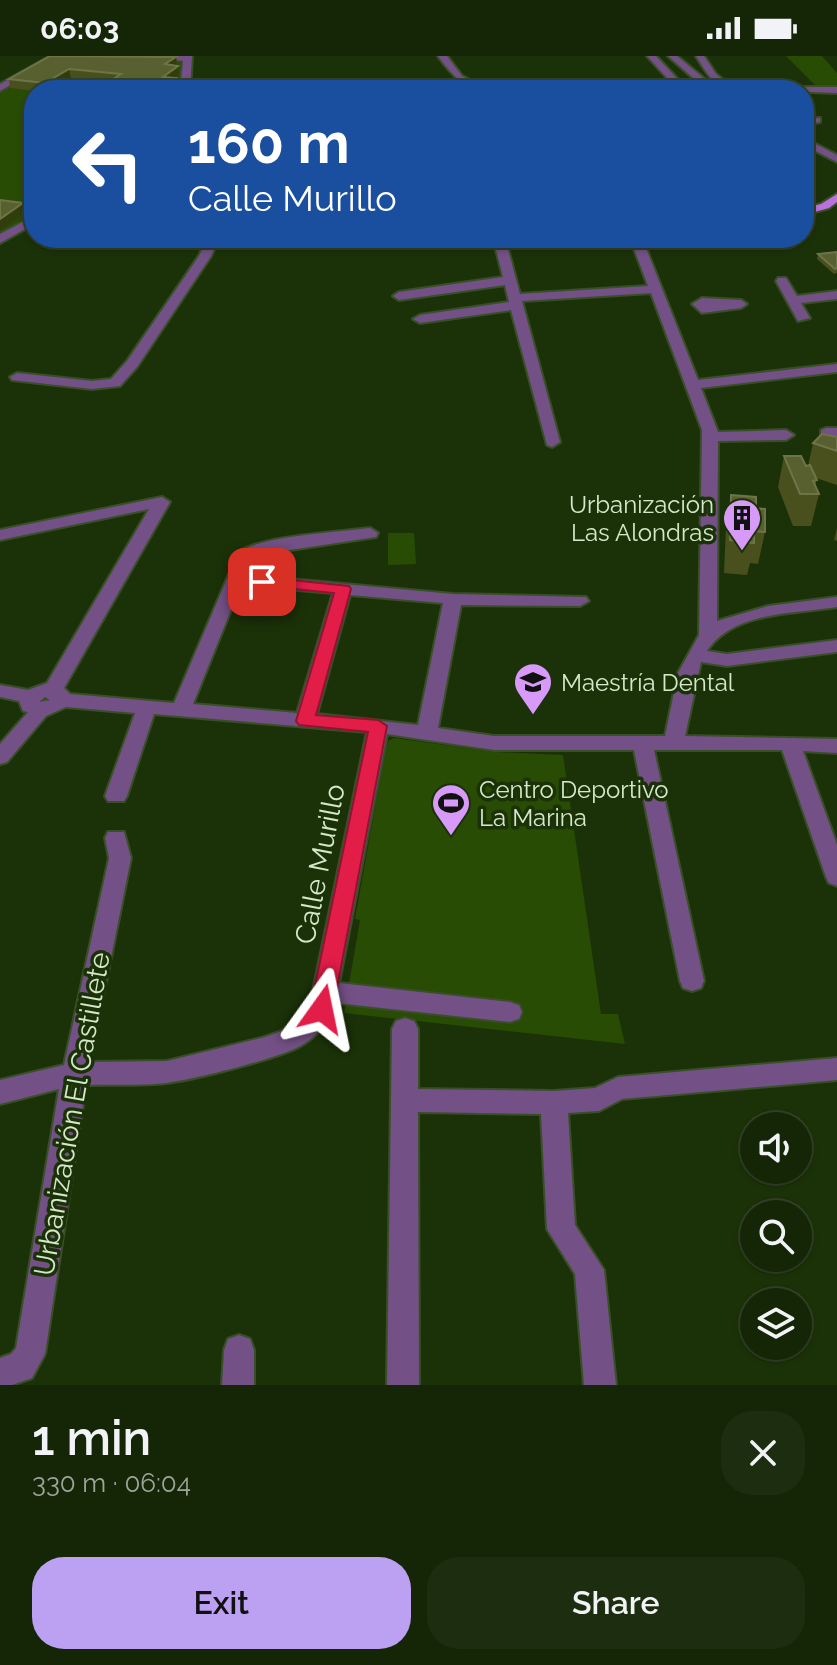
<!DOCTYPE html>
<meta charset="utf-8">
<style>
body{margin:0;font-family:Raleway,sans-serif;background:#1d2e10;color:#f1f3f6;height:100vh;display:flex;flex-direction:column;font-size:30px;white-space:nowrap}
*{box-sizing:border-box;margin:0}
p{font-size:26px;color:#9da59b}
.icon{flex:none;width:44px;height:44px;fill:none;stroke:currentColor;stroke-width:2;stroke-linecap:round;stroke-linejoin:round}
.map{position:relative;height:1329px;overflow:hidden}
.sheet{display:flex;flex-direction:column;background:#142606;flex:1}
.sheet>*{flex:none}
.banner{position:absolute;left:24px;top:24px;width:790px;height:168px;border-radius:32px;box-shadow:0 2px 6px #0004,0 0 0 2px #334328;background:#1a4fa0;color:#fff;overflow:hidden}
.tools{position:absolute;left:740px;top:1056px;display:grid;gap:16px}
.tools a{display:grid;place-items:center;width:72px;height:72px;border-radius:50%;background:#142606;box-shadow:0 2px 6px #0004,0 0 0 2px #334328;font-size:40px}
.pin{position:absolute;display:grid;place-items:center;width:68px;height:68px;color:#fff;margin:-34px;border-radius:16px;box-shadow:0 4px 12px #0006}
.me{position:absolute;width:88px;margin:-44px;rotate:12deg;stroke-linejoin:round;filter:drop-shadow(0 0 6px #0008)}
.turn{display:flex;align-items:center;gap:28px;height:168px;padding:0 32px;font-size:36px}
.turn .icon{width:104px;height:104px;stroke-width:2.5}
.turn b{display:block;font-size:56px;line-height:68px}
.round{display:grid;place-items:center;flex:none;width:84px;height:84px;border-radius:32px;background:#1d2e10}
.headline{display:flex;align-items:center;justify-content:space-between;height:136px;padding:0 32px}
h1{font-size:48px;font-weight:600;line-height:60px}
.button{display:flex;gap:16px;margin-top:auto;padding:16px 32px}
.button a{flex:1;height:92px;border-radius:32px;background:#bca0f2;color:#111;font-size:32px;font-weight:600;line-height:92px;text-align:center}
.button a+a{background:#1d2e10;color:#f1f3f6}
.status{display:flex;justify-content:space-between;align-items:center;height:56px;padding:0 40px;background:#142606;direction:ltr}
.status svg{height:22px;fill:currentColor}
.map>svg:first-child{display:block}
.green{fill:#284c03}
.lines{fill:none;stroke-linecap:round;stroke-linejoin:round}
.minor-casing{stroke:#394f27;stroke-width:4}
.major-casing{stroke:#394f27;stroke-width:4}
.minor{fill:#735085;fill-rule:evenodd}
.major{fill:#bb70df;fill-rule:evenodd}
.wall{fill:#4a4f1e}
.shaded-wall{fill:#313d0d}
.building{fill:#596030;stroke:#6d7548;stroke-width:2}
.route{fill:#e11d48;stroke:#92132f;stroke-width:2}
.labels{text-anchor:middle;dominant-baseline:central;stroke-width:7;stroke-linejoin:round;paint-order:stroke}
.poi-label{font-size:24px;fill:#d5e8ca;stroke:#1b3208;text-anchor:start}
.near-street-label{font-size:28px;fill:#d5e8ca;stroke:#1b3208}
</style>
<div class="status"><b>06:03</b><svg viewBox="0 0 49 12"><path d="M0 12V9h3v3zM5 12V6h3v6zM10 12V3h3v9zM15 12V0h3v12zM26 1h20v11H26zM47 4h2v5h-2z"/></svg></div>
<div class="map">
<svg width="837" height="1329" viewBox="0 0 837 1329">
<rect width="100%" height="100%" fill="#1b3208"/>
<!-- green -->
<g class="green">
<path d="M61,0H133L184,5L181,34H34V155L0,179V34Z"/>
<path d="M786,0H822L837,17V31L816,30Z"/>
<path d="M388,477H414L416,508L388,509Z"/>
<path d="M394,682L495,696L563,699L601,958H618L625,988L344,957L360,864L355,863L386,690L388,685Z"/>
</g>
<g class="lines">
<!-- minor casing -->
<g class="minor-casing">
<g id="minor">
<path d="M51,0H61L0,35V28Z"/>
<path d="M144,0H192L190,34H180L183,5Z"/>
<path d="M438,0H447L462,20L490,34C464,34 452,19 438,0Z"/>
<path d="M647,0H656L688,34H678Z"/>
<path d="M668,0H677L718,34H707Z"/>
<path d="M696,0H704L716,18L736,34C715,34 706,16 696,0Z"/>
<path d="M768,31H837V37L763,34Z"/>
<path d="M820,62V66L804,69V63Z"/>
<path d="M804,82L837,99V106L804,89Z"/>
<path d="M34,160V168L0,187V178Z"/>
<path d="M207,182H219L211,200L137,311L120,330L92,333L12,324L10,321L17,317L92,325L111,323L127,305L199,200Z"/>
<path d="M493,182H505L520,238L648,230L630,182H642L698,324L837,308V316L701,332L718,376L786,374L794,379L786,384L718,385L717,565L768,550L837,541V551C794,558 733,555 707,595L727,598L837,584V596L727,610L701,606L685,680L837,683V697L803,695L837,789V830L829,827L826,821L782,694H654L704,925L701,932L692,935L683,932L680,925L634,694H494L387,678L339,927L510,946L519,949L522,956L519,963L510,966L336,947C332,963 316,981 302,989C281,1002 192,1024 166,1027C140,1030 112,1028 86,1029L45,1298L32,1322L12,1329H0V1302L11,1298L16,1292L59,1033L0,1048V1024L64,1009L109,802L105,782L108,776H124L131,802L90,1006L167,1005L265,981L282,975L310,949L367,676L154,658L127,740L124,745H108L105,740L135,657L66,651L46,660L7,706L0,708V688L28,656L23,655L19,645L0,641V629L28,634L47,627L149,453L0,484V474L162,441L170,446L64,632L70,638L174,647L238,497C258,480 340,476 370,472L378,477L376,481L257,499L245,519L453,538L586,541L589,545L580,550L461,549L438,672L494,680H665L678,617L699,579L702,374L651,237L522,245L560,386L552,391L547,389L511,254L420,267L413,263L420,259L509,246L505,229L399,244L393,240L399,236L503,221ZM241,529L333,537L297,657L193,648ZM350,539L443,547L418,669L317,658ZM45,641L50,644L39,646Z"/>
<path d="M778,222H786L797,240L837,235V243L801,247L810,262L798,265L776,225Z"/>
<path d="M702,242L741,244L747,248L741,252L702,257L692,248Z"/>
<path d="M826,372H837V382L821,380V374Z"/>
<path d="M405,962L414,965L418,973V1033L554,1035L595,1032L618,1021L837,1002V1024L622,1043L599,1055L568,1057L575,1169L604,1214L616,1329H584L575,1218L547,1173L541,1058L418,1056L419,1329H387L392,973L396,965Z"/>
<path d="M239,1279L250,1283L254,1294V1329H222L224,1294L228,1283Z"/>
</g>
</g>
<!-- major casing -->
<g class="major-casing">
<path id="major" d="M837,138V146L829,152L804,159V152L821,148Z"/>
</g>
<!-- minor -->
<use href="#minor" class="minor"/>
<!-- major -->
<use href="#major" class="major"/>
</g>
<!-- wall -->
<g class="wall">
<path d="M50,0L176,1L179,19L175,22L177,31L174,34H175H101V31L109,26L71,22L51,34L34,35L10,32L9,23Z"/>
<path d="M837,196V217L834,218L817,203L818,198Z"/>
<path d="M837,381V429L816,422V431L819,438L811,470H793L778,431L784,400L806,410H808L813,387Z"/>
<path d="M731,439L756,452L765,476L758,508L750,507L747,519L724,517L726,471Z"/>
<path d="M837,472V485L834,484Z"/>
</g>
<!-- shaded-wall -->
<g class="shaded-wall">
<path d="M171,0L176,1L177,10L165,8Z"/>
<path d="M178,10L179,19L164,30L163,21Z"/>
<path d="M69,13L71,22L51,34H47L45,27Z"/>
<path d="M176,22L177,31L174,34L162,33Z"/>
<path d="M23,147L25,157L0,175V163Z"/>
</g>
<!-- building -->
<g class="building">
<path d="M50,0L176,1L165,8L178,10L163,21L176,22L162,33L175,34H117L101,31L121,18L69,13L45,27L9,23Z"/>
<path d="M0,144L23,147L0,163Z"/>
<path d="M837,196V212L835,213L818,198Z"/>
<path d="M822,378L837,381V395L813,387Z"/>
<path d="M784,400H801L806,410L810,409L817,424L813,425L819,438H800Z"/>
<path d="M731,439L756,441V452L765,453V476L754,475V487L730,484Z"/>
</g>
<!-- route -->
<path class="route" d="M262,521L349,530L351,533L316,659L378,664L387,670L333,953L330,959L322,962L314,959L310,953L368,676L299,669L296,665L334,537L256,529V523Z"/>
<!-- icons -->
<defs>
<g id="building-pin" transform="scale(2)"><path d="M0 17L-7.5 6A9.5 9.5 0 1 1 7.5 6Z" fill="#d89af8" stroke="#1b3208"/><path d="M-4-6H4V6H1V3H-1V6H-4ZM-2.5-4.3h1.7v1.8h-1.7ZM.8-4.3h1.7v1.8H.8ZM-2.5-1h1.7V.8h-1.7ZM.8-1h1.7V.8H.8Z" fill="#111"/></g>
<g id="school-pin" transform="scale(2)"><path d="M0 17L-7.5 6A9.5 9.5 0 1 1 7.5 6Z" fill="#d89af8" stroke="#1b3208"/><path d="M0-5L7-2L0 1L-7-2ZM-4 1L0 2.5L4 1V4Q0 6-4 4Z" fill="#111"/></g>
<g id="stadium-pin" transform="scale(2)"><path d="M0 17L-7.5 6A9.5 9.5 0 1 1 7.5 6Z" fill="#d89af8" stroke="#1b3208"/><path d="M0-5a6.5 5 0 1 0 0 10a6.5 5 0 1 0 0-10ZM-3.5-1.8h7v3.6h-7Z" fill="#111"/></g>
</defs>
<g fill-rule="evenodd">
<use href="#building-pin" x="742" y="462"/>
<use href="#school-pin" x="533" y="626"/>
<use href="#stadium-pin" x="451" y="747"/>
</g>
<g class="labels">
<!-- poi labels -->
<g class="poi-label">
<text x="714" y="448" text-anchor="end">Urbanización<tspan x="714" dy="28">Las Alondras</tspan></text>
<text x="561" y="626">Maestría Dental</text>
<text x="479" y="733">Centro Deportivo<tspan x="479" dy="28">La Marina</tspan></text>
</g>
<!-- near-street labels -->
<g class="near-street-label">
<text transform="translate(320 808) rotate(-79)">Calle Murillo</text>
<text transform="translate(72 1058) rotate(-80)">Urbanización El Castillete</text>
</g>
</g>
</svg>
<div class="tools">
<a><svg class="icon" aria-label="sound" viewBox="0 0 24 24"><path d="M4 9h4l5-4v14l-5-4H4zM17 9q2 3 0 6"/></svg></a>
<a><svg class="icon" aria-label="search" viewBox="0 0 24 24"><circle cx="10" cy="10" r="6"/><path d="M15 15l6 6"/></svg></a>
<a><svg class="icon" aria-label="layers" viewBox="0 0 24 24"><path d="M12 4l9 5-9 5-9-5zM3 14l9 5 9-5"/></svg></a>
</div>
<div class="pin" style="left:262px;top:526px;background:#d93025"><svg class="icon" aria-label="arrive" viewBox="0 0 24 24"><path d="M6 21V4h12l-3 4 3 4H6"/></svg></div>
<svg class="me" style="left:322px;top:953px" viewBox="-20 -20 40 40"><path d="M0-17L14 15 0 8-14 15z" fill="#e11d48" stroke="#fff" stroke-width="4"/></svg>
<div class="banner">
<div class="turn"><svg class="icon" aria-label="left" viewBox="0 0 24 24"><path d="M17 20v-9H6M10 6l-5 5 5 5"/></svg><div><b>160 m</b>Calle Murillo</div></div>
</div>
</div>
<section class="sheet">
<div class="headline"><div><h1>1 min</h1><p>330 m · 06:04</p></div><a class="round"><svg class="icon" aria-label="close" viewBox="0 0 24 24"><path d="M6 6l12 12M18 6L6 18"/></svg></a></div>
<div class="button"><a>Exit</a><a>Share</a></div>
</section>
